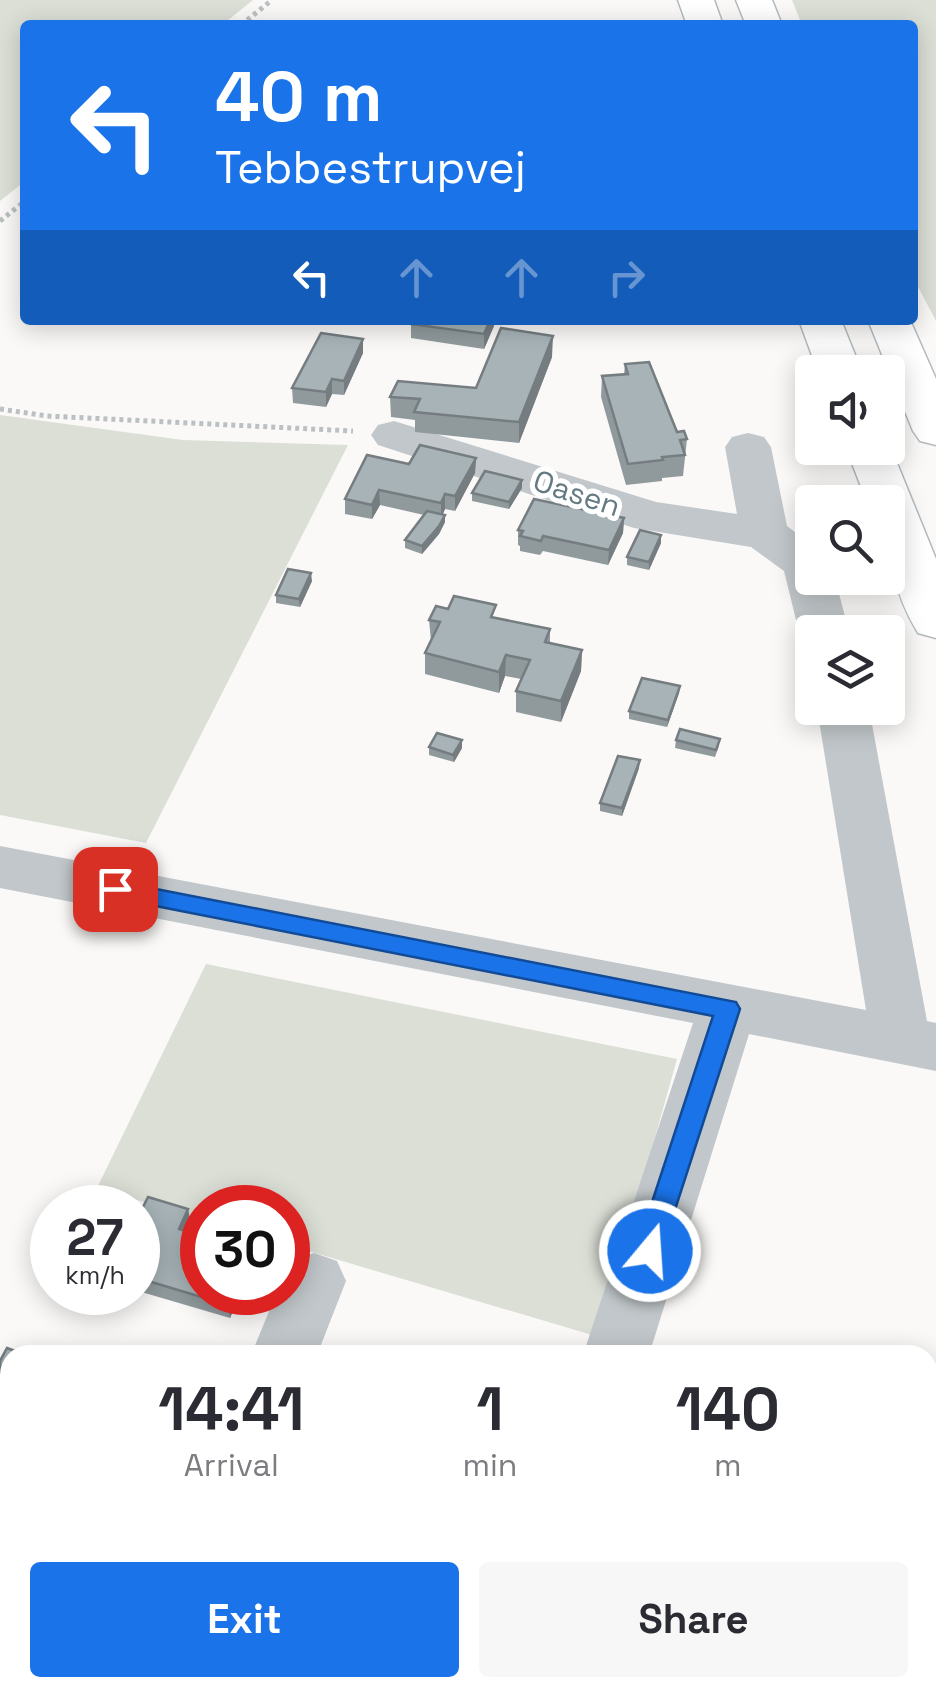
<!DOCTYPE html>
<style>
body{margin:0;font-family:"Space Grotesk",sans-serif;background:#f7f7f7;color:#2b2b33;height:100vh;display:flex;flex-direction:column;font-size:38px;white-space:nowrap}
*{box-sizing:border-box;margin:0}
p{font-size:32px;color:#7c7c81}
.icon{flex:none;width:55px;height:55px;fill:none;stroke:currentColor;stroke-width:2;stroke-linecap:round;stroke-linejoin:round}
.map{position:relative;flex:1;overflow:hidden}
.panel{position:absolute;left:0px;top:1345px;width:938px;height:352px;display:flex;flex-direction:column;background:#fff;border-radius:30px 30px 0 0;box-shadow:0 5px 25px #0003}
.panel>*{flex:none}
.banner{position:absolute;left:20px;top:20px;width:898px;height:305px;border-radius:10px;box-shadow:0 5px 25px #0003;background:#1a73e8;color:#fff;overflow:hidden}
.fabs{position:absolute;left:795px;top:355px;display:grid;gap:20px}
.fabs a{display:grid;place-items:center;width:110px;height:110px;border-radius:10px;background:#fff;box-shadow:0 5px 25px #0003;font-size:50px}
.speed{position:absolute;left:30px;top:1185px;display:flex;gap:20px;font-size:50px;font-weight:700;text-align:center}
.speed>*{display:grid;place-content:center;width:130px;height:130px;border-radius:50%;background:#fff;box-shadow:0 5px 25px #0003;line-height:1}
.speed small{font-size:25px;font-weight:400}
.speed .limit{border:15px solid #d22;background:#fff;color:#111}
.pin{position:absolute;display:grid;place-items:center;width:85px;height:85px;color:#fff;margin:-42px;border-radius:20px;box-shadow:0 5px 15px #0006}
.me{position:absolute;width:110px;margin:-55px;rotate:18deg;stroke-linejoin:round;filter:drop-shadow(0 0 8px #0008)}
.turn{display:flex;align-items:center;gap:35px;height:210px;padding:0 30px;font-size:45px}
.turn .icon{width:130px;height:130px;stroke-width:2.5}
.turn b{display:block;font-size:70px;line-height:85px}
.lanes{display:flex;align-items:center;height:95px;padding:0 30px;background:#0003;justify-content:center;gap:50px;direction:ltr}
.lanes .off{opacity:.35}
.eta{display:flex;justify-content:space-evenly;align-items:center;height:170px;text-align:center}
.eta b{font-size:60px;font-weight:800;line-height:70px}
.primary-button{display:flex;gap:20px;margin-top:auto;padding:20px 30px}
.primary-button a{flex:1;height:115px;border-radius:10px;background:#1a73e8;color:#fff;font-size:40px;font-weight:800;line-height:115px;text-align:center}
.primary-button a+a{background:#f7f7f7;color:#2b2b33}
.map>svg:first-child{display:block}
.green{fill:#dbdfd6}
.lines{fill:none;stroke-linecap:round;stroke-linejoin:round}
.highway-casing{stroke:#b4babd;stroke-width:3}
.path{stroke:#bbc0c2;stroke-width:5;stroke-dasharray:4 4;stroke-linecap:butt}
.minor{fill:#c1c7ca;fill-rule:evenodd}
.highway{fill:#fff;fill-rule:evenodd}
.wall{fill:#909a9d}
.shaded-wall{fill:#757d80}
.building{fill:#a7b3b7;stroke:#757d80;stroke-width:2.5}
.route{fill:#1a73e8;stroke:#114b97;stroke-width:2.5}
.labels{text-anchor:middle;dominant-baseline:central;stroke-width:10;stroke-linejoin:round;paint-order:stroke}
.street-label{font-size:30px;fill:#647a83;stroke:#fff}
</style>
<div class="map">
<svg width="936" height="1696" viewBox="0 0 936 1696">
<rect width="100%" height="100%" fill="#faf9f7"/>
<!-- green -->
<g class="green">
<path d="M0,0H253L222,25H25V181L0,201Z"/>
<path d="M792,0H936V321L913,277L912,25H802Z"/>
<path d="M0,415L183,440L348,445L146,843L0,815Z"/>
<path d="M206,964L677,1059L599,1337L288,1245V1208H202V1219L97,1188Z"/>
</g>
<g class="lines">
<!-- highway casing -->
<g class="highway-casing">
<g id="highway">
<path d="M678,0H714L723,25H687Z"/>
<path d="M736,0H772L782,25H746Z"/>
<path d="M799,320H841L862,372H818Z"/>
<path d="M868,320H910L936,379V445L920,441L913,431Z"/>
<path d="M888,441L936,559V638L918,633C891,588 888,553 888,502H867L846,448H888Z"/>
</g>
</g>
<!-- path -->
<g class="path">
<path d="M241,25L272,0"/>
<path d="M0,221L25,201"/>
<path d="M0,409L47,416L353,431"/>
</g>
<!-- minor -->
<g class="minor">
<path d="M394,421L656,502L737,514L725,447L732,437L748,433L764,437L771,447L787,526L812,545V578H835L849,632H812V646L806,644L799,632L784,571L751,547L634,528L378,445L371,435L378,425Z"/>
<path d="M817,708H869L927,1021L936,1023V1071L749,1034L649,1355H583L693,1023L0,888V846L866,1010Z"/>
<path d="M314,1253L337,1261L346,1281L317,1355H251L277,1292H288L291,1261Z"/>
<path d="M0,1564L10,1567V1637L0,1634Z"/>
<path d="M222,1688H321L324,1696H225Z"/>
<path d="M473,1688H547L544,1696H470Z"/>
</g>
<!-- highway -->
<use href="#highway" class="highway"/>
</g>
<!-- wall -->
<g class="wall">
<path d="M411,324L494,326L484,349L411,338Z"/>
<path d="M363,339V353L344,395L332,394L326,407L293,403L292,388Z"/>
<path d="M552,357L519,443L415,432V420L391,417L390,397L476,388Z"/>
<path d="M625,364L677,432L687,439L683,476L662,478V481L626,485L601,397L602,376L624,374Z"/>
<path d="M476,458L475,473L455,511L445,509L443,514L445,522L439,534L422,554L405,548V540L424,515L380,505L372,519L345,514V499L409,464Z"/>
<path d="M522,480V488L509,509L472,501V493Z"/>
<path d="M624,518L623,533L608,565L543,551L540,555L520,551V546L518,545V530Z"/>
<path d="M661,535V543L649,570L627,565V557Z"/>
<path d="M312,581L300,607L276,603V595Z"/>
<path d="M496,618L550,629V643L582,650L581,671L561,722L516,712V691L521,679L505,676L499,693L425,674V653L431,641L429,620Z"/>
<path d="M680,686L679,693L667,727L629,719V711Z"/>
<path d="M462,740V748L454,762L429,755V747Z"/>
<path d="M676,740L719,746L715,757L675,748Z"/>
<path d="M639,768L622,816L600,811V803Z"/>
<path d="M138,1217L191,1223L187,1231L241,1292L230,1318L138,1291V1261L146,1243L138,1240Z"/>
<path d="M10,1355V1395L0,1392V1361Z"/>
</g>
<!-- shaded-wall -->
<g class="shaded-wall">
<path d="M490,320H494V326L484,349V334Z"/>
<path d="M553,336L552,357L519,443V422Z"/>
<path d="M363,339V353L344,395V381Z"/>
<path d="M332,379V394L326,407V392Z"/>
<path d="M476,458L475,473L455,511V496Z"/>
<path d="M522,480V488L509,509V502Z"/>
<path d="M379,490L380,505L372,519V505Z"/>
<path d="M445,494V509L441,518V503Z"/>
<path d="M445,515V522L439,534L422,554V546Z"/>
<path d="M624,518L623,533L608,565L609,550Z"/>
<path d="M661,535V543L649,570V562Z"/>
<path d="M311,573L312,581L300,607L299,599Z"/>
<path d="M582,650L581,671L561,722V701Z"/>
<path d="M506,655L505,676L499,693V672Z"/>
<path d="M680,686L679,693L667,727L668,720Z"/>
<path d="M462,740V748L454,762L453,755Z"/>
<path d="M640,760L639,768L622,816V808Z"/>
<path d="M188,1209L191,1223L182,1243L179,1229Z"/>
<path d="M233,1292H241L230,1318L228,1305Z"/>
</g>
<!-- building -->
<g class="building">
<path d="M413,320H490L484,334L411,324Z"/>
<path d="M501,328L553,336L519,422L414,412L420,399L390,397L398,381L476,388Z"/>
<path d="M321,333L363,339L344,381L332,379L326,392L292,388Z"/>
<path d="M649,362L677,432L684,431L687,439L680,440L685,455L662,457L663,460L628,464L602,376L628,374L625,364Z"/>
<path d="M420,445L476,458L455,496L445,494L441,503L379,490L372,505L345,499L367,455L409,464Z"/>
<path d="M485,471L522,480L509,502L472,493Z"/>
<path d="M534,499L624,518L609,550L543,536L541,541L520,536L523,531L518,530Z"/>
<path d="M427,511L445,515L439,526L422,546L405,540Z"/>
<path d="M640,530L661,535L649,562L627,557Z"/>
<path d="M288,569L311,573L299,599L276,595Z"/>
<path d="M454,596L496,605L491,617L550,629L545,642L582,650L561,701L516,691L530,660L506,655L499,672L425,653L440,622L429,620L436,606L448,609Z"/>
<path d="M642,678L680,686L668,720L629,711Z"/>
<path d="M680,729L720,739L716,750L676,740Z"/>
<path d="M437,733L462,740L453,755L429,747Z"/>
<path d="M618,756L640,760L622,808L600,803Z"/>
<path d="M148,1197L188,1209L179,1229L202,1236V1292H233L228,1305L138,1278V1261L152,1231L138,1227V1217Z"/>
<path d="M7,1348L26,1355H10V1389L0,1386V1361Z"/>
</g>
<!-- route -->
<path class="route" d="M115,881L736,1002L740,1009L659,1259L650,1263L640,1259L636,1251L713,1016L115,898L103,889Z"/>
<g class="labels">
<!-- street labels -->
<g class="street-label">
<text transform="translate(577 493) rotate(18)">Oasen</text>
</g>
</g>
</svg>
<div class="fabs">
<a><svg class="icon" aria-label="sound" viewBox="0 0 24 24"><path d="M4 9h4l5-4v14l-5-4H4zM17 9q2 3 0 6"/></svg></a>
<a><svg class="icon" aria-label="search" viewBox="0 0 24 24"><circle cx="10" cy="10" r="6"/><path d="M15 15l6 6"/></svg></a>
<a><svg class="icon" aria-label="layers" viewBox="0 0 24 24"><path d="M12 4l9 5-9 5-9-5zM3 14l9 5 9-5"/></svg></a>
</div>
<div class="speed"><div>27<small>km/h</small></div><div class="limit">30</div></div>
<div class="pin" style="left:115px;top:889px;background:#d93025"><svg class="icon" aria-label="arrive" viewBox="0 0 24 24"><path d="M6 21V4h12l-3 4 3 4H6"/></svg></div>
<svg class="me" style="left:650px;top:1251px" viewBox="-20 -20 40 40"><circle r="17" fill="#1a73e8" stroke="#fff" stroke-width="3"/><path d="M0-11L8 9 0 5-8 9z" fill="#fff"/></svg>
<div class="banner">
<div class="turn"><svg class="icon" aria-label="left" viewBox="0 0 24 24"><path d="M17 20v-9H6M10 6l-5 5 5 5"/></svg><div><b>40 m</b>Tebbestrupvej</div></div>
<div class="lanes"><svg class="icon" aria-label="left" viewBox="0 0 24 24"><path d="M17 20v-9H6M10 6l-5 5 5 5"/></svg><svg class="icon off" aria-label="ahead" viewBox="0 0 24 24"><path d="M12 20V5M6 11l6-6 6 6"/></svg><svg class="icon off" aria-label="ahead" viewBox="0 0 24 24"><path d="M12 20V5M6 11l6-6 6 6"/></svg><svg class="icon off" aria-label="right" viewBox="0 0 24 24"><path d="M7 20v-9h11M14 6l5 5-5 5"/></svg></div>
</div>
<section class="panel">
<div class="eta">
<div><b>14:41</b><p>Arrival</p></div>
<div><b>1</b><p>min</p></div>
<div><b>140</b><p>m</p></div>
</div>
<div class="primary-button"><a>Exit</a><a>Share</a></div>
</section>
</div>
